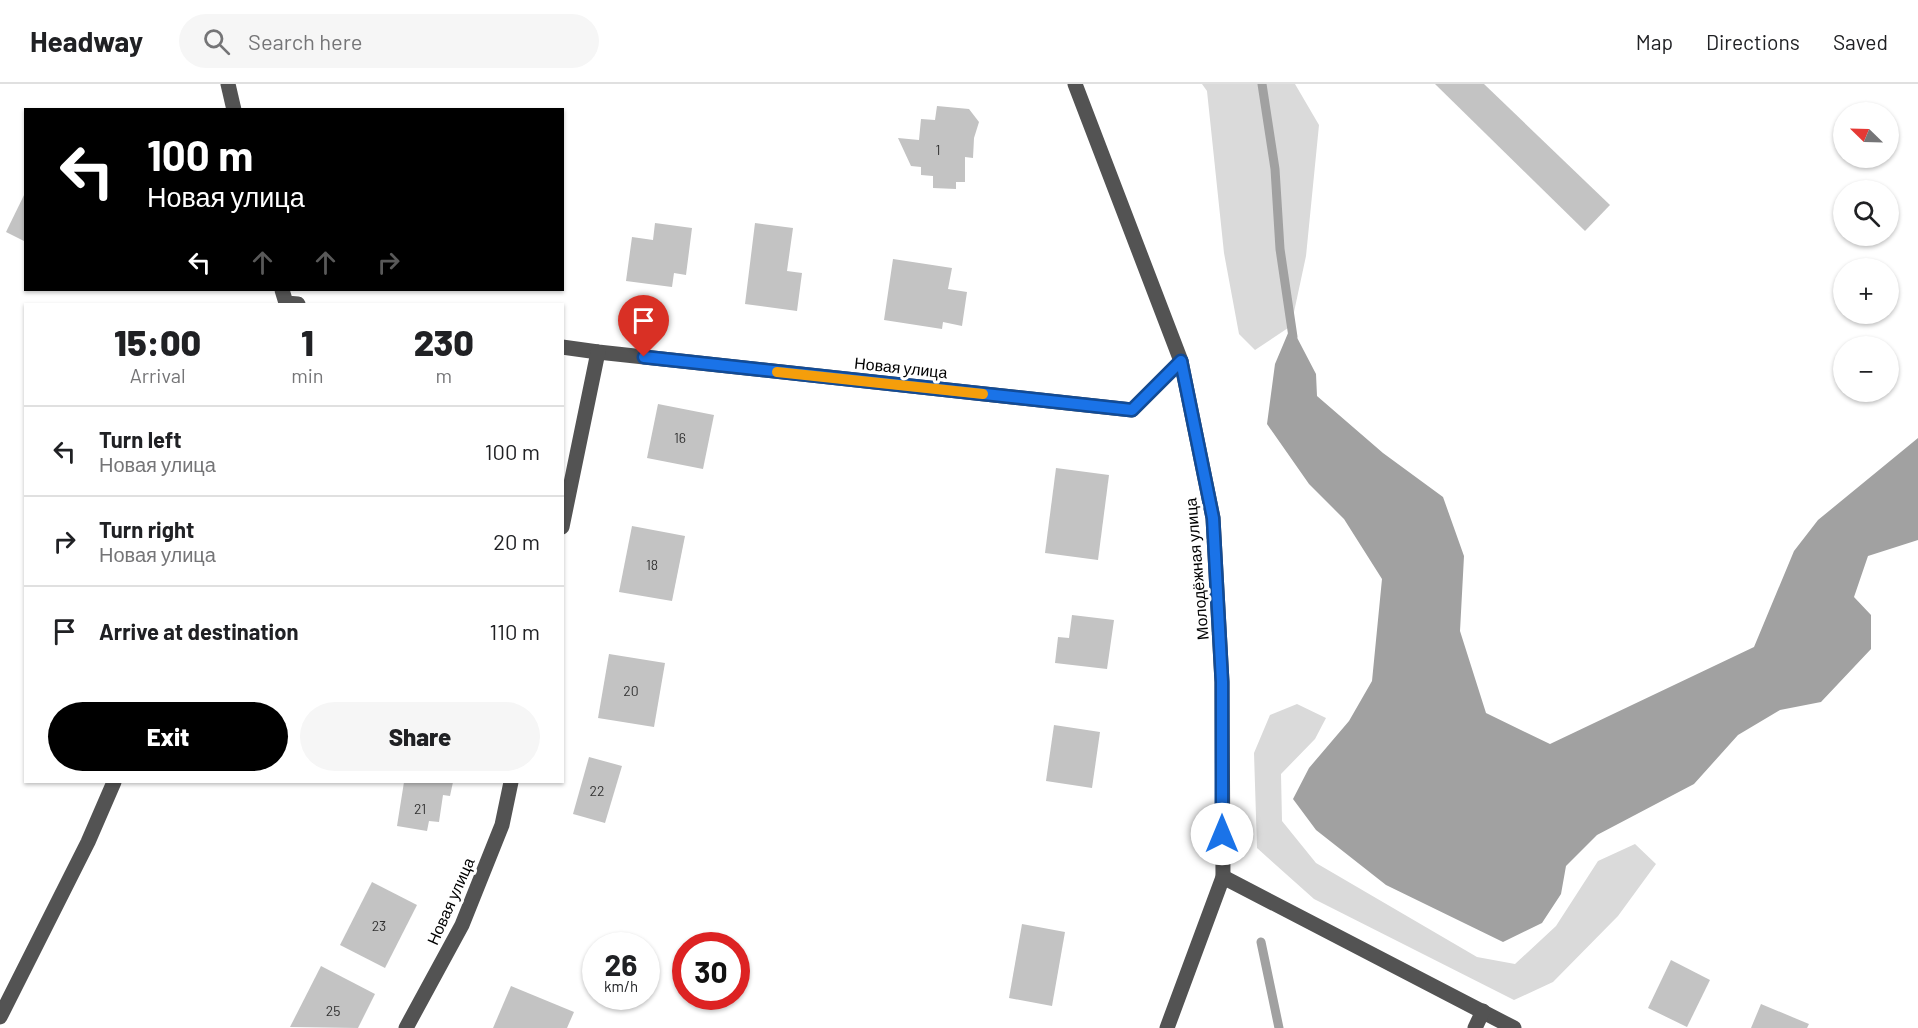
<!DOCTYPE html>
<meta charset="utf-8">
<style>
body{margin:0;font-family:Barlow,sans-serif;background:#f6f6f6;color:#202124;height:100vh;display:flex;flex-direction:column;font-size:22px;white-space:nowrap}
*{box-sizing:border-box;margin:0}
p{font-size:20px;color:#757577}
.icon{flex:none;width:33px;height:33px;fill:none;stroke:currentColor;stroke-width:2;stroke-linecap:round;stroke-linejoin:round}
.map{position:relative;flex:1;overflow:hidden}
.details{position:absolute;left:24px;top:219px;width:540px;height:480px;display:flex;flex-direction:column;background:#fff;border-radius:0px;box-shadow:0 2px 4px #0004}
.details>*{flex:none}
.banner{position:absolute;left:24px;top:24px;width:540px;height:183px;border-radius:0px;box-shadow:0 2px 4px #0004;background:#000;color:#fff;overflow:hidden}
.needle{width:39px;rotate:293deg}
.tools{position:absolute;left:1833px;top:18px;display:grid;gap:12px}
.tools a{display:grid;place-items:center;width:66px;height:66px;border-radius:50%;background:#fff;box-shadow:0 2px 4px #0004;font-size:30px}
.speed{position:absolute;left:582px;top:848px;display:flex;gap:12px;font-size:30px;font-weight:700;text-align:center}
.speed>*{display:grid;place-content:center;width:78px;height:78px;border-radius:50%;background:#fff;box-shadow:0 2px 4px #0004;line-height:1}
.speed small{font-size:15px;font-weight:400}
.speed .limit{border:9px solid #d22;background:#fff;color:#111}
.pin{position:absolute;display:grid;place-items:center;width:51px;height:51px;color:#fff;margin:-62px -26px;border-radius:50% 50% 50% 0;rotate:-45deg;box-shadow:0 0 6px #0007}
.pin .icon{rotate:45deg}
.me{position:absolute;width:66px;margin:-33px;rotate:0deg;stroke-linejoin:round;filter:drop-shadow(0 0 4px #0008)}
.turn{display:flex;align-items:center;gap:21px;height:126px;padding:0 24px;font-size:27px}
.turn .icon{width:78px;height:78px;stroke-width:2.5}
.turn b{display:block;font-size:42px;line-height:51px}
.lanes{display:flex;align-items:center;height:57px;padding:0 24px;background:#0003;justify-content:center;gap:30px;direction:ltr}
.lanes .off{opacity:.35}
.eta{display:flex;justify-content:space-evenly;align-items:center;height:102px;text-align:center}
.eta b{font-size:36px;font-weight:800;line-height:42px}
.cta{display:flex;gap:12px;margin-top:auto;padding:12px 24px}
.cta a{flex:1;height:69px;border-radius:36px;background:#000;color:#fff;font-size:24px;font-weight:800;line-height:69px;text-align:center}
.cta a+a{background:#f6f6f6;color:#202124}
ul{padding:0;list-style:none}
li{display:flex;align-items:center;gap:18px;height:90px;padding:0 24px;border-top:2px solid #e0e0e0}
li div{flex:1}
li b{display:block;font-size:22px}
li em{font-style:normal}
header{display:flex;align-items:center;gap:36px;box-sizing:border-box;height:84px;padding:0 30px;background:#fff;border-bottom:2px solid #e0e0e0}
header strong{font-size:28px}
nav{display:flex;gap:33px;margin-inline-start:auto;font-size:21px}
.search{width:420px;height:54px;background:#f6f6f6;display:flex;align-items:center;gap:15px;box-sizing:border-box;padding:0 21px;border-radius:33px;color:#757577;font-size:22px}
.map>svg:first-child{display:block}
.green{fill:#dadada}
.water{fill:#a1a1a1}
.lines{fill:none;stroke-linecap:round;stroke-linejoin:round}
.stream{stroke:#a1a1a1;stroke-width:9}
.building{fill:#c3c3c3}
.minor{stroke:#535353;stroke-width:15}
.route-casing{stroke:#114b97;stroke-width:15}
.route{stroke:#1a73e8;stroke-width:10}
.slow{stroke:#f59e0b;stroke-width:10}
.labels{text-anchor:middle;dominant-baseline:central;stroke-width:6;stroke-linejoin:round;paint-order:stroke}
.number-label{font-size:14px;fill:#313131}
.street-label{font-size:16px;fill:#000;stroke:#fff}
</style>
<header>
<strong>Headway</strong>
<div class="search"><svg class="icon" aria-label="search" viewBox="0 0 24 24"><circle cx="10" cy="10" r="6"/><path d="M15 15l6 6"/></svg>Search here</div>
<nav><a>Map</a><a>Directions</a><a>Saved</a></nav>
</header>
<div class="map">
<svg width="1918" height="944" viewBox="0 0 1918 944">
<rect width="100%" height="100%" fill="#fff"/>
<!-- green -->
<g class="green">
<path d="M1202,0H1295L1319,41L1306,172L1291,242L1255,266L1239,250L1224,169L1207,7Z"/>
<path d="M1297,620L1326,634L1315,655L1281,690L1282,737L1316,779L1477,873L1515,880L1556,842L1598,777L1635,760L1656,780L1618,832L1553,898L1514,916L1314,815L1257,764L1254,669L1270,631Z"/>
</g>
<!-- water -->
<path class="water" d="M1291,242L1316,290L1317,312L1383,369L1443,413L1464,472L1460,547L1486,629L1550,660L1754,563L1794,467L1818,436L1918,354V456L1868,472L1854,513L1871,531V565L1821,618L1780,626L1738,651L1694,700L1597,751L1566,782L1561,810L1542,839L1503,858L1386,801L1316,746L1293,715L1309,684L1349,637L1372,597L1382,495L1344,435L1309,400L1267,340L1275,280Z"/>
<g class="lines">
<!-- stream -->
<g class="stream">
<path d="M1262,0L1275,85L1280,165L1293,253"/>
<path d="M1261,858L1279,944"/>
</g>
</g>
<!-- building -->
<g class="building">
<path d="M1435,0H1484L1610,121L1585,147Z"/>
<path d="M937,22L969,25L979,38L974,54L973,74L965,73V98H956V105L933,104V92L921,91V83L911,82L898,54L919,56L921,35L935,36Z"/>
<path d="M26,107V158L6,148Z"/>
<path d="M655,139L692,144L686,191L674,189L672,203L626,197L632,153L653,156Z"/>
<path d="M755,139L793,144L787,187L802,189L797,227L745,220Z"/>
<path d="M893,175L952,184L948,205L967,208L962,242L943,238L942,245L884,236Z"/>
<path d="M658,320L714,331L703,385L647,374Z"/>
<path d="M1056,384L1109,391L1098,476L1045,469Z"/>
<path d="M632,442L685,452L672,517L619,508Z"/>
<path d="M1072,531L1114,536L1107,585L1055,579L1058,553L1069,554Z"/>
<path d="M609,570L665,579L654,643L598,634Z"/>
<path d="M1054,641L1100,648L1092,704L1046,697Z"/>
<path d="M589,673L622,682L605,739L573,730Z"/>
<path d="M404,698H453L450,712L443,711L439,738L429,737L427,747L397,742Z"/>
<path d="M372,798L417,821L385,884L340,861Z"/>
<path d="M1022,840L1065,848L1052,922L1009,914Z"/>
<path d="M1671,876L1710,896L1687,943L1648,924Z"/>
<path d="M321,882L375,910L358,944L290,943Z"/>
<path d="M511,902L574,928L567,944H493Z"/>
<path d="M1761,920L1809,940L1807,944H1751Z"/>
</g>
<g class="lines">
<!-- minor -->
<g class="minor">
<path d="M228,0L234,26"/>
<path d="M1075,0L1181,277L1213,434L1222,598L1223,793L1167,944"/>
<path d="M282,206L286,219L298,220"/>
<path d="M562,263L598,268L1132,326L1181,277"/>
<path d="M562,443L598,268"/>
<path d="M1223,793L1514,944"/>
<path d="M0,933L88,758L114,698"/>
<path d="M406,944L462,841L502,741L511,698"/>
<path d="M1475,944L1483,927"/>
</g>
</g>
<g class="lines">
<!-- route casing -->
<g class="route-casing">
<path id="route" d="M644,273L1132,326L1181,277L1213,434L1222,598V750"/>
</g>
<!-- route -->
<use href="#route" class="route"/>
<!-- slow -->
<path class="slow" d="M777,288L983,310"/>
</g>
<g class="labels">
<!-- number labels -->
<g class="number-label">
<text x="938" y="65">1</text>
<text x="680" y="353">16</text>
<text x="652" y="480">18</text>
<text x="631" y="606">20</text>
<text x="597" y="706">22</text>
<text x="420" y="724">21</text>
<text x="379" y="841">23</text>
<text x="333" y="926">25</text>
</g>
<!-- street labels -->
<g class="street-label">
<text transform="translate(901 283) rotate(6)">Новая улица</text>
<text transform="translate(1196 485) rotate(-95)">Молодёжная улица</text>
<text transform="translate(450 817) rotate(-66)">Новая улица</text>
</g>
</g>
</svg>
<div class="tools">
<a><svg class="needle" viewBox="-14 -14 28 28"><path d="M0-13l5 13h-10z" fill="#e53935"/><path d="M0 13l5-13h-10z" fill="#757577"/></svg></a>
<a><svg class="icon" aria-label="search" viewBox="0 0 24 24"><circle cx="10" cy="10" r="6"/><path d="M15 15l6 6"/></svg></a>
<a>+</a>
<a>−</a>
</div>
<div class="speed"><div>26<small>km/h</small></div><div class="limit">30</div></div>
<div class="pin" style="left:644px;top:273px;background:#d93025"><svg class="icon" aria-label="arrive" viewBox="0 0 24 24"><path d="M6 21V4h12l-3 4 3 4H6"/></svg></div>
<svg class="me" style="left:1222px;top:750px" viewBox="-20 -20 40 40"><circle r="19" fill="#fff"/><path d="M0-13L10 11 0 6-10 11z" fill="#1a73e8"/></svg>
<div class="banner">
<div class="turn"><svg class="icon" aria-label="left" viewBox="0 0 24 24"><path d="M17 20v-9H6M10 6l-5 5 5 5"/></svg><div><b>100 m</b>Новая улица</div></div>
<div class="lanes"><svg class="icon" aria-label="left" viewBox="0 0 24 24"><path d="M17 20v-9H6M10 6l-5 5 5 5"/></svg><svg class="icon off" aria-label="ahead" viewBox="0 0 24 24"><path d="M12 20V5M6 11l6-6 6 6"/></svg><svg class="icon off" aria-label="ahead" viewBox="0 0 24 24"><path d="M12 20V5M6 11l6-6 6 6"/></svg><svg class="icon off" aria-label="right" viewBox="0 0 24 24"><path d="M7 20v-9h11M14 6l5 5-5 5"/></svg></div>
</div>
<section class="details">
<div class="eta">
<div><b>15:00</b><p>Arrival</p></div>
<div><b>1</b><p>min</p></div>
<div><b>230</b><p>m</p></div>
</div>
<ul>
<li><svg class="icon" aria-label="left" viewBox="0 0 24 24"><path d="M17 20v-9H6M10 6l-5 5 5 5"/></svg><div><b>Turn left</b><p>Новая улица</p></div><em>100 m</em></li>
<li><svg class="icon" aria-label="right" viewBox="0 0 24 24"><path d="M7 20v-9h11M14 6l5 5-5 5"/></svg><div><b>Turn right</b><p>Новая улица</p></div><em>20 m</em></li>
<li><svg class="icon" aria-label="arrive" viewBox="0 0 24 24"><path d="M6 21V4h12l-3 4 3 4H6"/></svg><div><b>Arrive at destination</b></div><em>110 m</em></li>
</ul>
<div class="cta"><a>Exit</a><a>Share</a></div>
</section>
</div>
